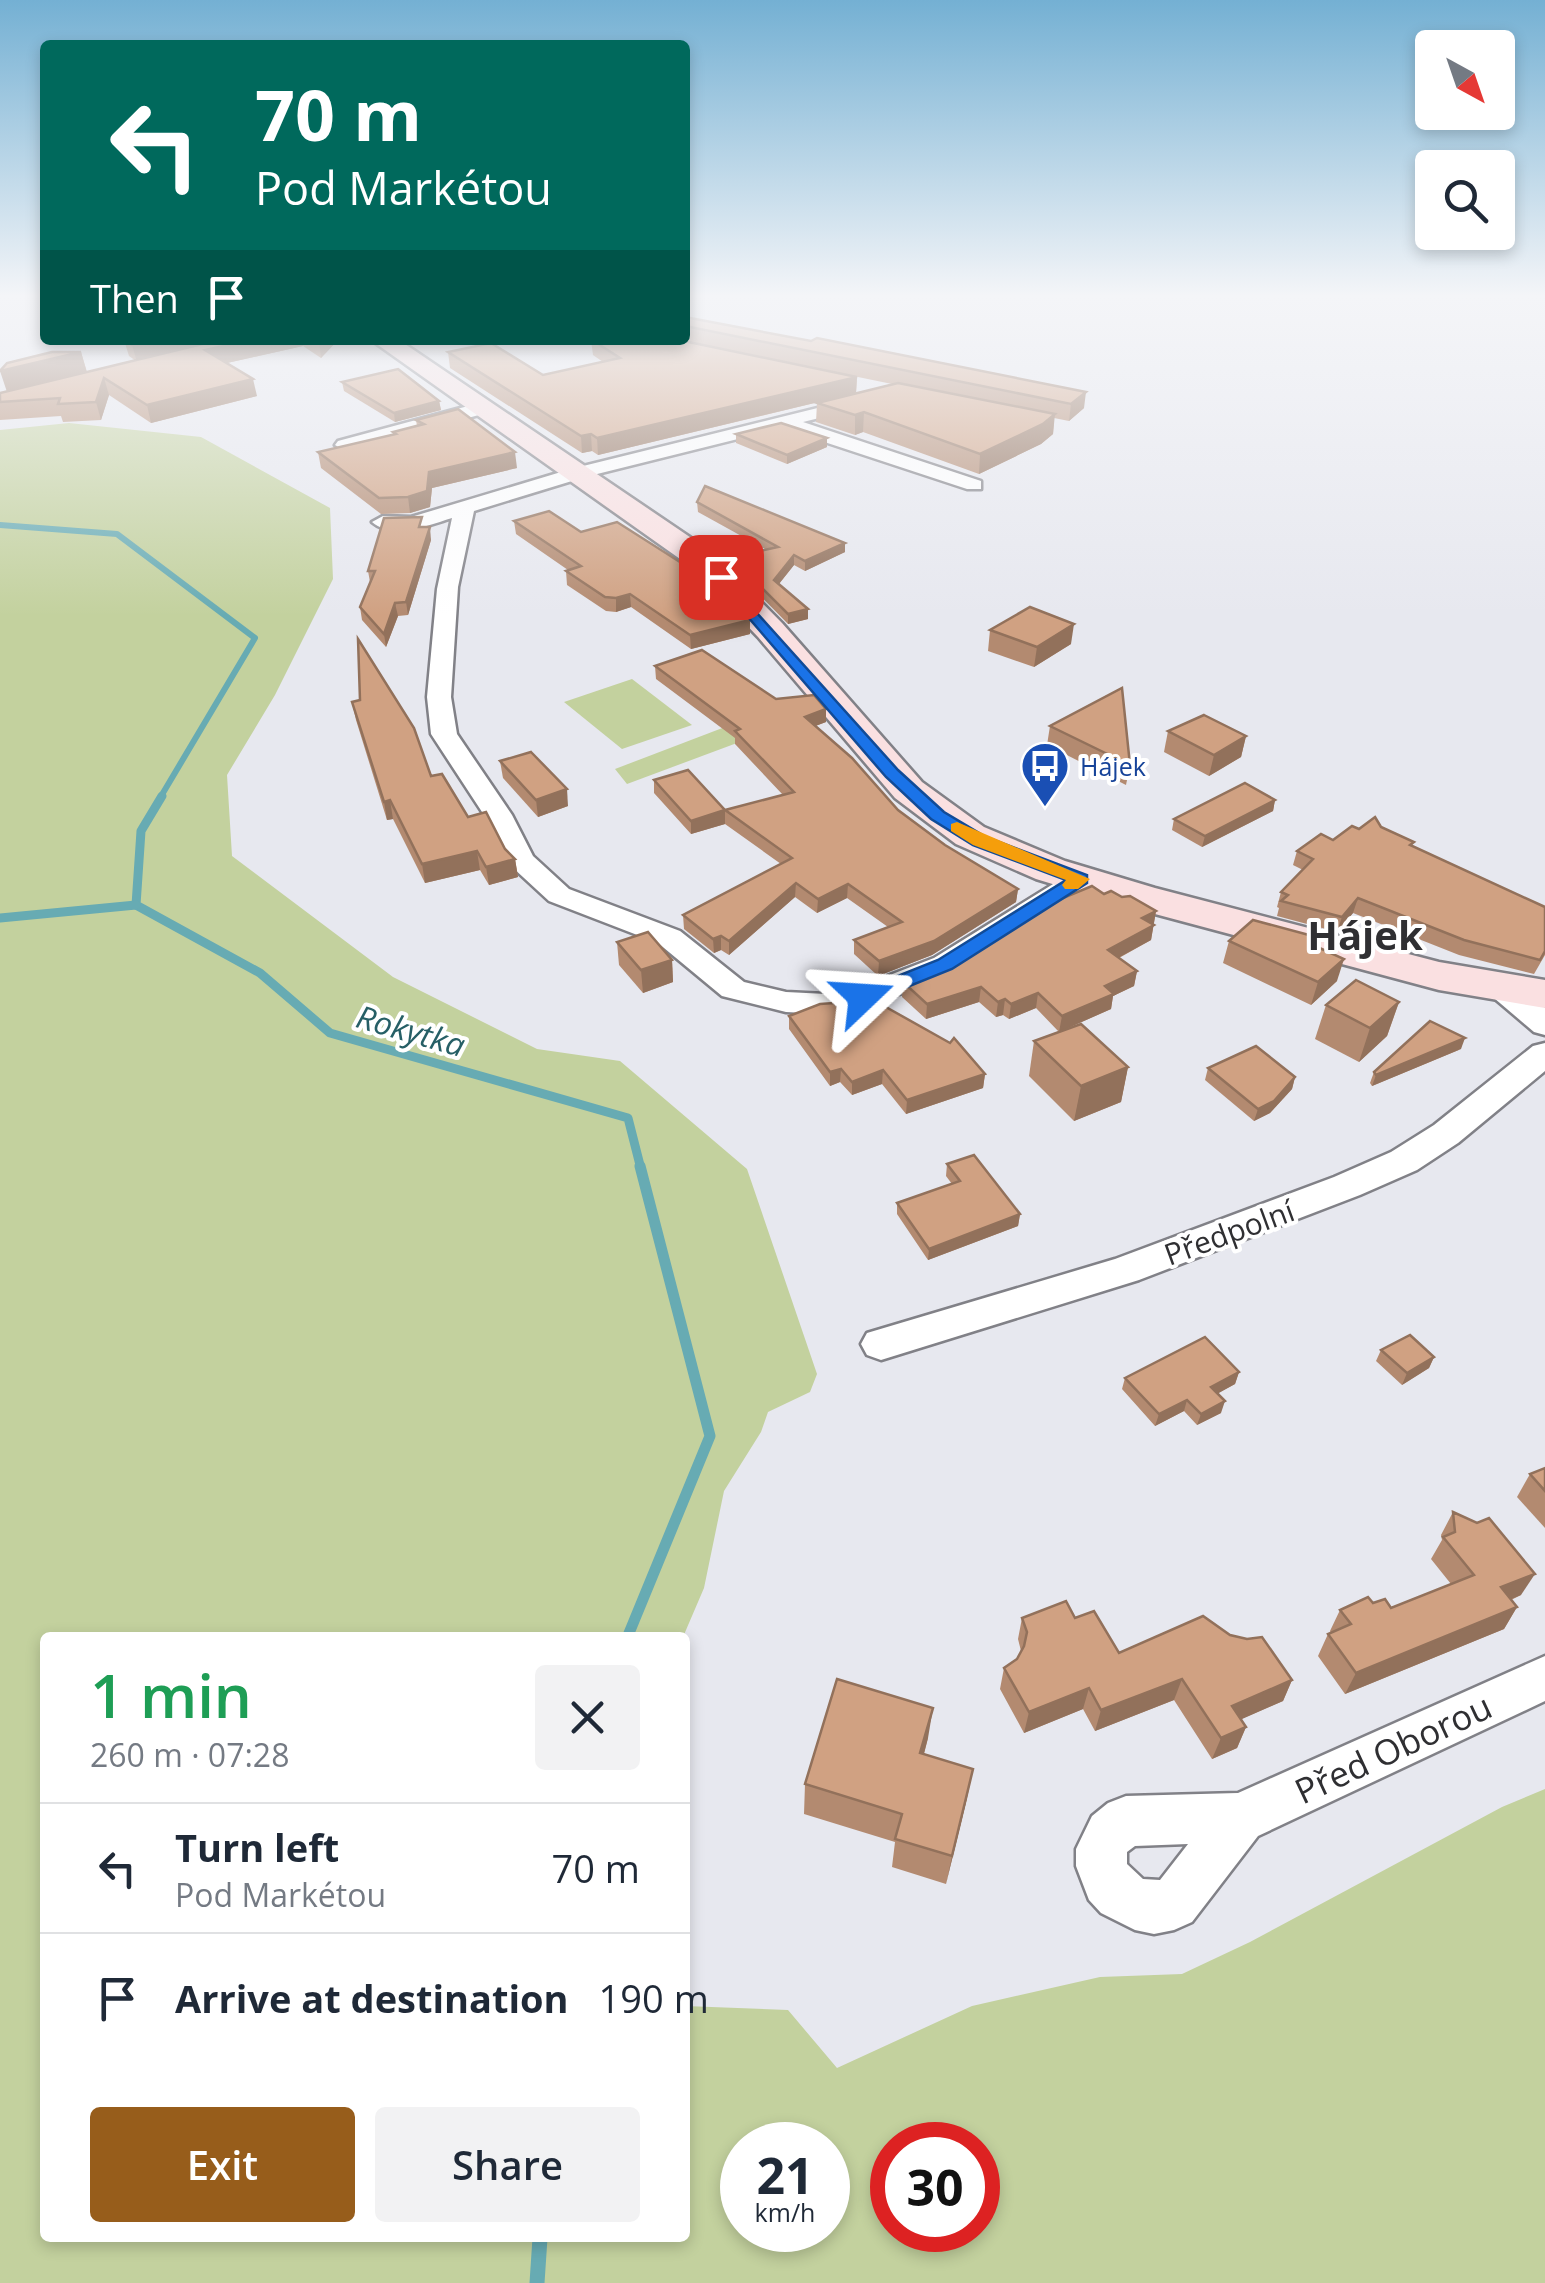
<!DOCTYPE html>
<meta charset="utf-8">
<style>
body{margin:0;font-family:"Open Sans",sans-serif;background:#f2f2f3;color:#1f2937;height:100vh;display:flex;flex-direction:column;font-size:38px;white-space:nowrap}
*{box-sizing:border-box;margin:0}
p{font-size:32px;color:#747a83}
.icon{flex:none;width:55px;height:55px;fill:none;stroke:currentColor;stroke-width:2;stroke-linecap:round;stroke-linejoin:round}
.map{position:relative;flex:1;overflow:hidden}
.sheet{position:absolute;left:40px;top:1632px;width:650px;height:610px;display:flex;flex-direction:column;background:#fff;border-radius:10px;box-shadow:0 5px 15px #0003}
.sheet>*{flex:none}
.guide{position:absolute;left:40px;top:40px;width:650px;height:305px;border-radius:10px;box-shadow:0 5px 15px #0003;background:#00695c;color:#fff;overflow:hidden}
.needle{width:65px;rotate:140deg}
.buttons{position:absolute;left:1415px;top:30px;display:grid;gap:20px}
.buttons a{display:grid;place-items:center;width:100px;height:100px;border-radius:10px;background:#fff;box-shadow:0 5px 15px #0003;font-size:50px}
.speed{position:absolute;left:720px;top:2122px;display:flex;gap:20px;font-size:50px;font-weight:700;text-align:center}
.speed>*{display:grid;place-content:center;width:130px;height:130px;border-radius:50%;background:#fff;box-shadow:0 5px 15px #0003;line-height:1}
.speed small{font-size:25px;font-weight:400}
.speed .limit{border:15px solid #d22;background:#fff;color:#111}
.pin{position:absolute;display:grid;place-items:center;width:85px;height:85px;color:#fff;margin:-42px;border-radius:20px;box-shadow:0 5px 15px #0006}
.me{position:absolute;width:110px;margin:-55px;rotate:70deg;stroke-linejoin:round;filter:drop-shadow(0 0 8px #0008)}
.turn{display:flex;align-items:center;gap:35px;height:210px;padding:0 50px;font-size:45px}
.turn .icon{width:130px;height:130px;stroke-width:2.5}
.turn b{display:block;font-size:70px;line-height:85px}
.then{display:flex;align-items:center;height:95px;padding:0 50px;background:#0003;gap:20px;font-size:38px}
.round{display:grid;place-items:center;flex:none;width:105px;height:105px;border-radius:10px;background:#f2f2f3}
.head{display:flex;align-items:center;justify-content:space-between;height:170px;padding:0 50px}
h1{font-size:60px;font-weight:600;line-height:75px;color:#1e9e55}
.button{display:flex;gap:20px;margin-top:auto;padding:20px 50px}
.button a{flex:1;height:115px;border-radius:10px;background:#975d1b;color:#fff;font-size:40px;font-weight:600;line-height:115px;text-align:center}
.button a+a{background:#f2f2f3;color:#1f2937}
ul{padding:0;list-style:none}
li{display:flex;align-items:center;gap:30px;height:130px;padding:0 50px;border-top:2px solid #e0e1e3}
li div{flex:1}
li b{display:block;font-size:38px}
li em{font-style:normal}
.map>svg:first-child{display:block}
.green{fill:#c3d19e;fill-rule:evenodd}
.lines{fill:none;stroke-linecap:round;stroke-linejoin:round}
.stream-far3{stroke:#67abb3;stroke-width:6}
.stream-far2{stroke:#67abb3;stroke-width:9}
.stream-far1{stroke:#67abb3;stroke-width:11}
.stream{stroke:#67abb3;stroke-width:15}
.street-casing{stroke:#818187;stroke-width:5}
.secondary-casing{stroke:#818187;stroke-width:5}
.street{fill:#fff;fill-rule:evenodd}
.secondary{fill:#fae0e1;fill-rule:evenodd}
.wall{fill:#b38a70;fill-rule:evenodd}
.shaded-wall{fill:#92715b}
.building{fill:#d0a182;stroke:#92715b;stroke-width:2.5}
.route{fill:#1a73e8;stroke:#114b97;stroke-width:2.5}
.slow{fill:#f59e0b}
.labels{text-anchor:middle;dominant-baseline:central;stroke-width:8;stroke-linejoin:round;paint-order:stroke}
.far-transit-label{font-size:25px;fill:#164399;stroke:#fff;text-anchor:start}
.street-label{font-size:30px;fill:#2f2f32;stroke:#fff}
.water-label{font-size:32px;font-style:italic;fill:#265f66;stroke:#fff}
.near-street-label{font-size:35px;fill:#2f2f32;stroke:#fff}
.district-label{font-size:40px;font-weight:bold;fill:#2f2f32;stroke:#fff}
</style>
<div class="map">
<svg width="1545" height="2283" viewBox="0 0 1545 2283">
<rect width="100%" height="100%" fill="#e7e8ef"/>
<!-- green -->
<g class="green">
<path d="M69,423L201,437L330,508L333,579L275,695L227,775L232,856L393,977L537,1049L620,1061L747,1169L817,1374L810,1392L768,1412L761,1432L724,1491L704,1588L683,1637L45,1638V2238H685V2006L788,2010L837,2068L972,2006L1100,1977L1182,1974L1250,1942L1502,1807L1545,1789V2283H0V430ZM828,2145V2230H742V2145ZM978,2145V2230H892V2145Z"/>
<path d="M632,679L692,725L622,749L564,702Z"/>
<path d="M725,727L745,740L627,784L615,769Z"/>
</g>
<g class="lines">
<!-- stream-far3 -->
<path class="stream-far3" d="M0,525L117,534L255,638L160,798"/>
<!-- stream-far2 -->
<g class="stream-far2">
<path d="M162,796L141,831L136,905L260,973L330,1033L628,1118L641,1169"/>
<path d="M0,918L136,905"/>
</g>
<!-- stream-far1 -->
<path class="stream-far1" d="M627,1638L710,1436L640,1166"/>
<!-- stream -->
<path class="stream" d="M537,2283L540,2238"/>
<!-- street casing -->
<g class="street-casing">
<g id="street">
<path d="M862,397L868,398V406L803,422L981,481V489H967L782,428L585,477L474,511L458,587L451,697L457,734L512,815L533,856L569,889L680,931L744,982L786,992L826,994L856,988L934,958L1071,873H1091L1096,879L956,972L874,1004L826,1014L786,1012L722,996L658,943L549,901L511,866L484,815L431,734L427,697L437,589L452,518C429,525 393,540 372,522L383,516L411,517L571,469Z"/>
<path d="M483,402L490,404V412L345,451L335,445L338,441Z"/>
<path d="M1505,981L1516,984L1545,1008V1035L1534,1032L1494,998L1489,991L1494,984Z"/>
<path d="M1545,1043V1071L1458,1143L1417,1170L1360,1195L1139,1280L881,1360L867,1355L861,1344L867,1333L1115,1259L1334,1177L1391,1152L1434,1125L1533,1046Z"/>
<path d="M1545,1656V1701L1258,1836L1192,1922L1174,1930L1154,1934L1135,1930L1101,1913L1089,1900L1076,1866V1849L1092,1816L1108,1803L1126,1796L1238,1793ZM1188,1844L1160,1880L1143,1879L1127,1864V1852L1135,1846Z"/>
</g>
</g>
<!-- secondary casing -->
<g class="secondary-casing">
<path id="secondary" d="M371,340H399L712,552L782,623L922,782L984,827L1065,861L1155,888L1439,962L1545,980V1008L1439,990L1125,906L1036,879L956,844L895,798L758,637L690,566Z"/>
</g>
<!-- street -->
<use href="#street" class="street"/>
<!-- secondary -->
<use href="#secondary" class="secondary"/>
</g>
<!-- wall -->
<g class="wall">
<path d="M685,317L811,341L1084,408L1069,421L1054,418L1053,434L1041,444L979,474L863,432L855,435L816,422L817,403L823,401L598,455L592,451L582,453L450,368L448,352L543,375L603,362L593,355L591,340H685ZM761,357L892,384L856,393L857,377Z"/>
<path d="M124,340H338L321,358L303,346L227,363L257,396L151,423L109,395L101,420L63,422L61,416L0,420V393L7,391L81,352L87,372L136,361L129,356Z"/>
<path d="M342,382L439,401L441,410L395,422L344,391Z"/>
<path d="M416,420L517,468L432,488L430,507L410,513L381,514L321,468L318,452L394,434L393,432L417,426Z"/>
<path d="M736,434L827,438V447L787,464L736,443Z"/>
<path d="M697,502L845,543V552L805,571L794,565L779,584L808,609V619L788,624L732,567L731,557L765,549L698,512Z"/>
<path d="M514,521L581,532L750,634L691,649L631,607L616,612L606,611L567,585L566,571L568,570L516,534Z"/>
<path d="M424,527L431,540L408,615L398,616L386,647L362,620L360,607L370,582L368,571Z"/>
<path d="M990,630L1071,644L1034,667L988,651Z"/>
<path d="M655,666L776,699L826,709V722L815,726L898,810L945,845L1018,889L1016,902L932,955L878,976L854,954V940L888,927L847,898L817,913L795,897L729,955L721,950L714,953L684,929L683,915L781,864L725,824L691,834L654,793V780L725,810L783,795L735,744V738L656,679Z"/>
<path d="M360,700L468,817L515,859L518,877L489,885L480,870L425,883L393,819L387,820L356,720L352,702Z"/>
<path d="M1050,726L1130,765L1126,785L1047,745Z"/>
<path d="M1168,731L1246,736L1241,757L1209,776L1164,752Z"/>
<path d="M500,761L568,806L538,817L503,778Z"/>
<path d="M1275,800L1273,811L1202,847L1172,830L1174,819Z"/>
<path d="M1381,827L1413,846L1545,907V955L1534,974L1459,955L1353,913L1337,932L1277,916L1279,908L1277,907L1281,892L1303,870L1293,865L1297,851L1333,840L1359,829Z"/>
<path d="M1104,894L1122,897L1156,911L1151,940L1119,958L1137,971L1134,986L1113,996L1111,1009L1059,1032L1036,1008L1009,1019L1003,1015L996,1017L979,1002L926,1019L902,997L903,982L960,960Z"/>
<path d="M1320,938L1317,947L1337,981L1311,1005L1223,963L1229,941Z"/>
<path d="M617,942L672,960L673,982L643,993L619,965Z"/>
<path d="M1399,1002L1387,1036L1359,1062L1315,1039L1326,1005Z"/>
<path d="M837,1006L985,1074L983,1088L906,1114L882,1084L852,1095L840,1082L830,1086L789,1029V1016Z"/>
<path d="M1034,1041L1128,1067L1121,1102L1074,1121L1029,1076Z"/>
<path d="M1461,1049L1372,1086L1370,1083L1374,1072Z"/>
<path d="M1208,1068L1295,1077L1292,1089L1270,1113L1254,1121L1205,1080Z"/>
<path d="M947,1164L1020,1214L1018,1226L928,1260L897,1214V1203L952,1184L946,1176Z"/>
<path d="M1381,1350L1434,1357L1429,1368L1402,1385L1376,1361Z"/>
<path d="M1239,1372L1235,1384L1218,1393L1221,1413L1197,1425L1184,1411L1155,1426L1122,1389L1125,1378Z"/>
<path d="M1545,1468V1528L1517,1497L1530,1474Z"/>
<path d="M1453,1512L1521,1595L1511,1600L1517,1607L1504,1629L1345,1694L1318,1656L1328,1634L1331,1633L1330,1631L1340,1610L1373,1603L1391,1608L1451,1584L1431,1559L1442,1540L1441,1535Z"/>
<path d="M1022,1618H1075L1119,1653L1292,1680L1283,1701L1241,1719L1246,1727L1237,1748L1212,1759L1174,1700L1095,1731L1083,1709L1024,1733L1000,1689L1004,1668L1017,1659L1021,1651L1018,1639Z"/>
<path d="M928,1738L924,1754L967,1798L946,1884L892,1867L895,1842L804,1814L805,1784Z"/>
</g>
<!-- shaded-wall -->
<g class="shaded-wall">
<path d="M152,340H227L137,362L132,345Z"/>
<path d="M252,340H302L303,346L209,367L205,350Z"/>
<path d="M319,340H338L321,358Z"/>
<path d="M81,352L87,373L7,392L0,371Z"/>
<path d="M857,377L856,393L598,455L597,438Z"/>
<path d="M104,378L109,395L101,420L96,402Z"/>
<path d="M253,379L257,396L151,423L147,405Z"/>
<path d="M1086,392L1084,408L1069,421L1071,404Z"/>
<path d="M439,401L441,410L395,422L394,413Z"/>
<path d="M864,412L863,432L855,435V415Z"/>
<path d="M1055,414L1053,434L1041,444L979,474L980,454Z"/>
<path d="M591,434L592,451L582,453L581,436Z"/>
<path d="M827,438V447L787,464V455Z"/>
<path d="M515,452L517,468L432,488L430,507L410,513L408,497L429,472Z"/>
<path d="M430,527L431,540L408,615L406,602Z"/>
<path d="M845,543V552L805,571V561Z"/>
<path d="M794,555V565L774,590V580Z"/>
<path d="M630,594L631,607L616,612V598Z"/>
<path d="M395,603L398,616L386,647L384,634Z"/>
<path d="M808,609V619L788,624V614Z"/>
<path d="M750,620V634L691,649L690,635Z"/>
<path d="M1074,624L1071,644L1034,667L1037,647Z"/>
<path d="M826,709V722L805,730V717Z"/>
<path d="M1246,736L1241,757L1209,776L1214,755Z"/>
<path d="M567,789L568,806L538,817L536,800Z"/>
<path d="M390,800L393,819L387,820L384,802Z"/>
<path d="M1275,800L1273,811L1202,847L1205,836Z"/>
<path d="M725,810V824L691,834V821Z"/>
<path d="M477,851L480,870L425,883L422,864Z"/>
<path d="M515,859L518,877L489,885L486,867Z"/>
<path d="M796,883L795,897L729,955V941Z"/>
<path d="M848,884L847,898L817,913L818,899Z"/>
<path d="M1018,889L1016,902L932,955L878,976L879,961Z"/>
<path d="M1358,898L1353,913L1337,932L1342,917Z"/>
<path d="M1156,911L1151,940L1105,965L1108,950L1142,918Z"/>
<path d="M721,936V950L714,953L713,939Z"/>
<path d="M1344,959L1337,981L1311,1005L1318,982Z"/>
<path d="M672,960L673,982L643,993L641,970Z"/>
<path d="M1137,971L1134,986L1113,996L1111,1009L1059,1032L1062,1016L1105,986Z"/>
<path d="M981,987L979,1002L926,1019L927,1004Z"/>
<path d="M1038,993L1036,1008L1009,1019L1011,1004Z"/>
<path d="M1005,999L1003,1015L996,1017L998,1002Z"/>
<path d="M1399,1002L1387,1036L1359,1062L1370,1028Z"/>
<path d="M1465,1038L1461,1049L1372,1086L1376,1075Z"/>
<path d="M1128,1067L1121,1102L1074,1121L1081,1086Z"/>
<path d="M841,1069L840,1082L830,1086V1072Z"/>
<path d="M883,1070L882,1084L852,1095V1082Z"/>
<path d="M985,1074L983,1088L906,1114L907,1100Z"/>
<path d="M1295,1077L1292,1089L1270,1113L1254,1121L1258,1109Z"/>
<path d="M1020,1214L1018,1226L928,1260L929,1249Z"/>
<path d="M1434,1357L1429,1368L1402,1385L1407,1373Z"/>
<path d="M1239,1372L1235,1384L1208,1399L1211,1387Z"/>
<path d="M1187,1400L1184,1411L1155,1426L1159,1414Z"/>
<path d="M1225,1401L1221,1413L1197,1425L1201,1414Z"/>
<path d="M1535,1574L1521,1595L1488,1609L1501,1587Z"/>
<path d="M1517,1607L1504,1629L1345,1694L1356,1673Z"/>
<path d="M1182,1679L1174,1700L1095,1731L1101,1710Z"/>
<path d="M1292,1680L1283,1701L1224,1727L1232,1706Z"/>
<path d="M1089,1688L1083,1709L1024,1733L1029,1712Z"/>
<path d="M933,1708L928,1738L916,1783L920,1753Z"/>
<path d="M1246,1727L1237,1748L1212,1759L1221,1738Z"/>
<path d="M973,1769L967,1798L946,1884L952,1856Z"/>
</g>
<!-- building -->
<g class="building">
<path d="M685,317L811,341L817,338L1086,392L1071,404L685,326Z"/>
<path d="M125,340H152L132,345Z"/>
<path d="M219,340H252L205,350L253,379L147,405L104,378L96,402L58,404L60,398L0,402V393Z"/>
<path d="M592,340H679L857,377L597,438L591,434L581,436L448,352L491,343L543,375L620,358Z"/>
<path d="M52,352H81L0,371L7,363Z"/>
<path d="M398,369L439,401L394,413L342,382Z"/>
<path d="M898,383L1055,414L1043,424L980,454L864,412L855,415L817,403Z"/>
<path d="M458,409L515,452L429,472L427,491L408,497L379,498L318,452L396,434L393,432L424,424L416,420Z"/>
<path d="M781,423L827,438L787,455L736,434Z"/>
<path d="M705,486L845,543L805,561L794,555L774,580L808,609L788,614L731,557L778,547L697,502Z"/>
<path d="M549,511L581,532L617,522L683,564L693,561L750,620L690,635L630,594L616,598L605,597L566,571L581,566L514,521Z"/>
<path d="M422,517L419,527H430L406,602L395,603L384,634L360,607L375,571H368L384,518Z"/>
<path d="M1030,607L1074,624L1037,647L990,630Z"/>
<path d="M358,639L414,728L431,776L442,774L468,817L486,812L505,849L515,859L486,867L477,851L422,864L390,800L384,802L352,702L360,700Z"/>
<path d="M702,650L776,699L814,695L826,709L805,717L852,758L898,810L945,845L1018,889L934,941L879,961L854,940L902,922L848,884L818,899L796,883L729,941L721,936L713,939L683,915L792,858L725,810L691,821L654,780L688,770L725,810L794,792L735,731L740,729L655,666Z"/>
<path d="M1122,688L1130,765L1050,726Z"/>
<path d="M1204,715L1246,736L1214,755L1168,731Z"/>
<path d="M531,752L567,789L536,800L500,761Z"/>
<path d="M1245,783L1275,800L1205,836L1174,819Z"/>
<path d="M1375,817L1381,827L1414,842L1410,845L1545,907V951L1540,960L1464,940L1358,898L1342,917L1281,901L1288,895L1281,892L1313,859L1297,851L1321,834L1333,840L1352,826L1359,829Z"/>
<path d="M1092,886L1104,894L1111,891L1122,897L1130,896L1156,911L1142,918L1154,925L1108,950L1137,971L1105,986L1114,994L1062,1016L1038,993L1011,1004L1005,999L998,1002L981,987L927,1004L903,982L960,960L1046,905Z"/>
<path d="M1253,920L1320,938L1313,945L1344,959L1318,982L1229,941Z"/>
<path d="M648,932L672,960L641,970L617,942Z"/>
<path d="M1356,980L1399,1002L1370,1028L1326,1005Z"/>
<path d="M868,997L950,1043L954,1038L985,1074L907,1100L883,1070L852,1082L841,1069L830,1072L789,1016L820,1004L834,1003L837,1006Z"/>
<path d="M1430,1021L1465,1038L1376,1075L1374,1072Z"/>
<path d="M1081,1024L1128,1067L1081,1086L1034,1041Z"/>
<path d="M1256,1046L1295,1077L1274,1101L1258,1109L1208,1068Z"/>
<path d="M974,1155L1020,1214L929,1249L897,1203L960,1181L947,1164Z"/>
<path d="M1410,1335L1434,1357L1407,1373L1381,1350Z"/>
<path d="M1205,1337L1239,1372L1211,1387L1225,1401L1201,1414L1187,1400L1159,1414L1125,1378Z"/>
<path d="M1545,1468V1491L1530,1474Z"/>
<path d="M1453,1512L1477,1523L1489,1518L1535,1574L1501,1587L1517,1607L1356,1673L1328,1634L1351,1624L1340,1610L1368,1597L1373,1603L1385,1599L1391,1608L1474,1575L1443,1537L1455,1532Z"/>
<path d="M1066,1601L1075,1618L1094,1611L1119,1653L1203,1616L1230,1635L1247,1639L1262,1637L1292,1680L1232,1706L1246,1727L1221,1738L1182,1679L1101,1710L1089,1688L1029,1712L1004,1668L1017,1659L1024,1646L1027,1632L1022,1618Z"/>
<path d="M837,1679L933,1708L920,1753L973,1769L952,1856L895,1839L902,1814L805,1784Z"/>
</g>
<!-- sky -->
<linearGradient id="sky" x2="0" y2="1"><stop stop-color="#74b0d3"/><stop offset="0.48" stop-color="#f4f5f8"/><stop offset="1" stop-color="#f4f5f8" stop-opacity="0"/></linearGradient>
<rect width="1545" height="616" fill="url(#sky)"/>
<!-- route -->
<path class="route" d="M721,573L898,770L944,812L986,837L1087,875V883L952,969L870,1002H855L852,997L855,993L938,960L1066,880L973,845L931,819L886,777L716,580L714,577Z"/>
<!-- slow -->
<path class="slow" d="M957,822L1090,879L1078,889H1065L1062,885L1066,880L973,845L951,831V824Z"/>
<!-- icons -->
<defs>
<g id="bus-pin" transform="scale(2.5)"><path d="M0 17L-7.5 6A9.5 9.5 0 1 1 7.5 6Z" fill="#1a4fb4" stroke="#fff"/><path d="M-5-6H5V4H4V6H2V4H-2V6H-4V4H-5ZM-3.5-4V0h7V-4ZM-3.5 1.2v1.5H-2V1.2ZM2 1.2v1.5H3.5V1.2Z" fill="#fff"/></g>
</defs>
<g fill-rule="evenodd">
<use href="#bus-pin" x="1045" y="766"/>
</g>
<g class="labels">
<!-- far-transit labels -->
<g class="far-transit-label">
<text x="1080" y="766">Hájek</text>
</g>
<!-- street labels -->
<g class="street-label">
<text transform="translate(1229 1232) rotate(-20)">Předpolní</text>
</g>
<!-- water labels -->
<g class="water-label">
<text transform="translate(411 1030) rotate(16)">Rokytka</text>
</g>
<!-- near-street labels -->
<g class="near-street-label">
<text transform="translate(1393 1748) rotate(-25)">Před Oborou</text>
</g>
<!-- district labels -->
<g class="district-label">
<text x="1365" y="934">Hájek</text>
</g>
</g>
</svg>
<div class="buttons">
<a><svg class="needle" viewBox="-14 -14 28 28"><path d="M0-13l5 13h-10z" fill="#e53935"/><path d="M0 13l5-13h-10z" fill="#747a83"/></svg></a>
<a><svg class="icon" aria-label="search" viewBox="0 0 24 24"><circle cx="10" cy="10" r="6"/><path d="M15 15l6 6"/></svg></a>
</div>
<div class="speed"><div>21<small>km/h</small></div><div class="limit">30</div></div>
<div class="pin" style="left:721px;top:577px;background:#d93025"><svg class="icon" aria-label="arrive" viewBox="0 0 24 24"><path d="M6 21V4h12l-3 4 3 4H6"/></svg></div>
<svg class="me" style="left:863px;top:997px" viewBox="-20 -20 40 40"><path d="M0-17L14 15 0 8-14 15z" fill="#1a73e8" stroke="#fff" stroke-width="4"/></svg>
<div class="guide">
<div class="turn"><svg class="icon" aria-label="left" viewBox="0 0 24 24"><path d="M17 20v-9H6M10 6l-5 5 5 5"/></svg><div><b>70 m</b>Pod Markétou</div></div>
<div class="then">Then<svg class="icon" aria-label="arrive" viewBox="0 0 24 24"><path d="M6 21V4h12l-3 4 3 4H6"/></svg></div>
</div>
<section class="sheet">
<div class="head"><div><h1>1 min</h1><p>260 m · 07:28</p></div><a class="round"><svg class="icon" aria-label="close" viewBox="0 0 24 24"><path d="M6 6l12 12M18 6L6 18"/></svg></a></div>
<ul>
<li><svg class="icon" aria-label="left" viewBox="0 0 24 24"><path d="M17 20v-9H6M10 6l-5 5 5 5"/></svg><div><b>Turn left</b><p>Pod Markétou</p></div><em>70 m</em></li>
<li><svg class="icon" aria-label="arrive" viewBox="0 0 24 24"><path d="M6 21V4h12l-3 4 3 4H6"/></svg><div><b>Arrive at destination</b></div><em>190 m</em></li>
</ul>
<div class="button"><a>Exit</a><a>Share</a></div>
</section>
</div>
